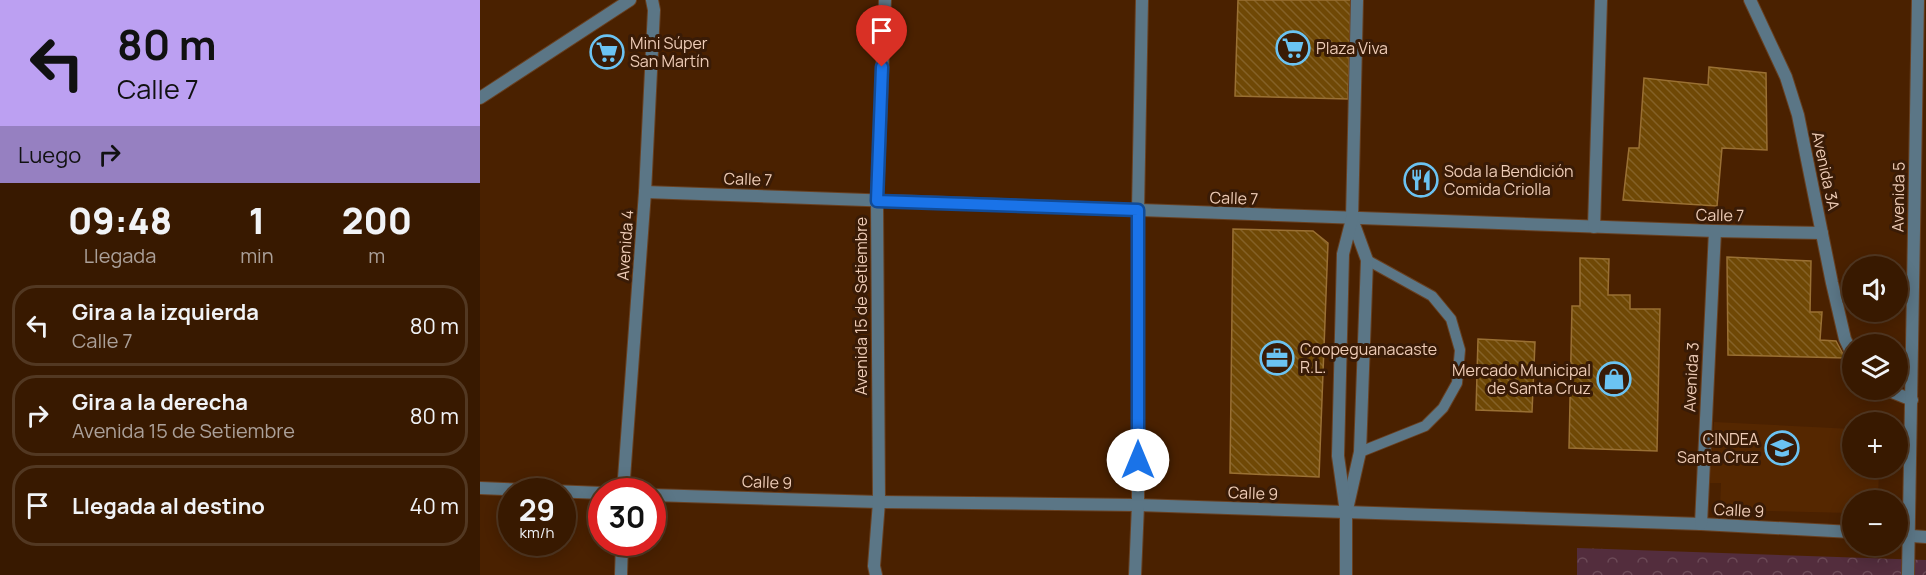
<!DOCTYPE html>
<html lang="es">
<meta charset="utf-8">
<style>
body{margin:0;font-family:Manrope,sans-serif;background:#3f220a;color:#f1f3f6;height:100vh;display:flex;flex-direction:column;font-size:22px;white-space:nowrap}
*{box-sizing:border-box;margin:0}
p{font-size:20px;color:#aba099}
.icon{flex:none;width:33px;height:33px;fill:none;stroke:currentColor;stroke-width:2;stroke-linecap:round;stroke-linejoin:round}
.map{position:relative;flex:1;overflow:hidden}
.panel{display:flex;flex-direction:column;background:#381900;width:480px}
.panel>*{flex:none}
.guide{background:#bca0f2;color:#111;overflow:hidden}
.tools{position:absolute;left:1362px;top:256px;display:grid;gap:12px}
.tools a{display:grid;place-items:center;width:66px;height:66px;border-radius:50%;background:#381900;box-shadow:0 3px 15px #0003,0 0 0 2px #523822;font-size:30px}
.speed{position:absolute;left:18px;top:478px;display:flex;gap:12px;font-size:30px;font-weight:700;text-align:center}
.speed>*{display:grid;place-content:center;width:78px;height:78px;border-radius:50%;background:#381900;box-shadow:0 3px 15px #0003,0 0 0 2px #523822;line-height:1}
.speed small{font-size:15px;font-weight:400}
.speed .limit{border:9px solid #d22;background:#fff;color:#111}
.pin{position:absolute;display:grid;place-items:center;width:51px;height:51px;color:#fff;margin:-62px -26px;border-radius:50% 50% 50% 0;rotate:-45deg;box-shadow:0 0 6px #0007}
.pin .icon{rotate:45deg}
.me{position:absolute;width:66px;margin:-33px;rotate:0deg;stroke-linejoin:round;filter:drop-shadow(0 0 4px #0008)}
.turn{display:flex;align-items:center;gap:21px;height:126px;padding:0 18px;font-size:27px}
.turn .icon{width:78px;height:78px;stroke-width:2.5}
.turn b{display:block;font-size:42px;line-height:51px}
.then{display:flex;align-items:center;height:57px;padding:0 18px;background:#0003;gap:12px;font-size:22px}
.eta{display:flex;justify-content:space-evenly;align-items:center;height:102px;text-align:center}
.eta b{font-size:36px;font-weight:800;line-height:42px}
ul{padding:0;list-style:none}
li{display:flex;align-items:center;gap:18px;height:81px;margin:0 12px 9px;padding:0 6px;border:3px solid #523822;border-radius:24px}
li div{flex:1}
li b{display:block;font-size:22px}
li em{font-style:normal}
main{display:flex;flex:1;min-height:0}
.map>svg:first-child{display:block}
.built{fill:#552700}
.park{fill:url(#park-crowns)}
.building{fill:url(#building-back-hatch);stroke:#9a7033;stroke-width:1.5}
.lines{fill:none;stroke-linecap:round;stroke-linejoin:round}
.service-casing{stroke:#684021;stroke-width:12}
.minor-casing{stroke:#684021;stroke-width:14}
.service{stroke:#5b7686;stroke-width:10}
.minor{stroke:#5b7686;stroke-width:12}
.route-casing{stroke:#114b97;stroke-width:15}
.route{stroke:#1a73e8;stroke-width:10}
.labels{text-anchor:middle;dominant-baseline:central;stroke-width:6;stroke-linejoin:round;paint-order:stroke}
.poi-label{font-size:16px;fill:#eeccb7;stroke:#391b06;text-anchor:start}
.street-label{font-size:16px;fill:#eeccb7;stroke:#391b06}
</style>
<main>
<section class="panel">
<div class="guide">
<div class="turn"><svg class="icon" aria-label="left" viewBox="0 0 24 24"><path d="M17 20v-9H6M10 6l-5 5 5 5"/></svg><div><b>80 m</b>Calle 7</div></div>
<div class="then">Luego<svg class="icon" aria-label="right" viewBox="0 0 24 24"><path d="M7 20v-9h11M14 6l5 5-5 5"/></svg></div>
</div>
<div class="eta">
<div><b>09:48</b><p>Llegada</p></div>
<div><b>1</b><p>min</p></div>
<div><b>200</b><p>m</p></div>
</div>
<ul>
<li><svg class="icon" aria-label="left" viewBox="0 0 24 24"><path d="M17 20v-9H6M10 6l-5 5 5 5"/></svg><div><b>Gira a la izquierda</b><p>Calle 7</p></div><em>80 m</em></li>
<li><svg class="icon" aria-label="right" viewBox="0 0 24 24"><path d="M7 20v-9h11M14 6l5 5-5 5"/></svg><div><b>Gira a la derecha</b><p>Avenida 15 de Setiembre</p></div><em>80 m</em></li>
<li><svg class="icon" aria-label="arrive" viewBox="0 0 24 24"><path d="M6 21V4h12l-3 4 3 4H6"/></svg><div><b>Llegada al destino</b></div><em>40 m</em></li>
</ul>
</section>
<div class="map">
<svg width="1446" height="575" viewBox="0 0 1446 575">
<defs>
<pattern id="park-crowns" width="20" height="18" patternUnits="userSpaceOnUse" patternTransform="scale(1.5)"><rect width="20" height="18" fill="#532d3d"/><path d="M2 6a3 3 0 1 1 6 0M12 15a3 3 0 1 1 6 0" fill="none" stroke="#6c4a57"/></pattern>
<pattern id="building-back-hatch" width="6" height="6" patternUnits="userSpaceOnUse" patternTransform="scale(1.5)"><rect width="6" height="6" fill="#6f4805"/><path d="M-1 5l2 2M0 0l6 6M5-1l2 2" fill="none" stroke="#846127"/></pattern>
</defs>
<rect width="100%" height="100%" fill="#4a2100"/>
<!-- built -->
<path class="built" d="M1234,422L1372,429V468H1399L1398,501H1372V513L1240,510L1241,483H1230Z"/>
<!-- park -->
<path class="park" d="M1097,548L1446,560V575H1097Z"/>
<!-- building -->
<g class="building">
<path d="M758,0H871L868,99L755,96Z"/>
<path d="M1229,67L1286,73L1287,150L1242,148L1237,206L1143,200L1149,148H1159L1164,78L1228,85Z"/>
<path d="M753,229L833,231L848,243L839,477L750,473Z"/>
<path d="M1247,257L1331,261L1330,312H1342L1340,340L1356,341L1365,358L1248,355Z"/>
<path d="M1100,258L1129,259L1128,295H1150V309H1180L1177,451L1089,448L1092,306H1100Z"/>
<path d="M998,339L1055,342L1052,412L996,410Z"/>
</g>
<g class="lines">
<!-- service casing -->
<g class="service-casing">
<path id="service" d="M880,452L945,426L963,408L977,383L980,350L971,319L952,296L887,260"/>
</g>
<!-- minor casing -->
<g class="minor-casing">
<g id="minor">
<path d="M1270,0L1306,77L1318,115L1352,283L1365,339L1372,354"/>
<path d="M0,98L150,0"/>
<path d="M165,192L1235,231L1342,233"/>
<path d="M1114,227L1121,0"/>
<path d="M1407,390L1432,400"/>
<path d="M0,488L122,493"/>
<path d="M143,492L165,192L174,10L172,0"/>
<path d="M172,495L399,502L658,505L1221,524L1372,532"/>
<path d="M868,505L880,452L887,260L872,219"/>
<path d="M1221,524L1235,231"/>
<path d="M1418,535L1446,537"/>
<path d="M141,575L142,543"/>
<path d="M396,575L394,566L399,502L397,201L405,0"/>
<path d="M655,575L658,505V210L662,0"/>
<path d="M866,575V512L858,456L863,254L872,219L877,0"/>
<path d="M1428,575L1438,0"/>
</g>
</g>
<!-- service -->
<use href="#service" class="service"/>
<!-- minor -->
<use href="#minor" class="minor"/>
</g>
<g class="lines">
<!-- route casing -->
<g class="route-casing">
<path id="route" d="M402,67L397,201L658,210V460"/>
</g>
<!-- route -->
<use href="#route" class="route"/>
</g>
<!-- icons -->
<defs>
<g id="supermarket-ring" transform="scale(1.725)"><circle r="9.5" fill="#391b06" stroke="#6bc3f2" stroke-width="1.5"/><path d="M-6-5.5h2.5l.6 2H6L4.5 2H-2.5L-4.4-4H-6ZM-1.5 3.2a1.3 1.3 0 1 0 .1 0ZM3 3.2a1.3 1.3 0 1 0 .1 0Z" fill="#6bc3f2"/></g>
<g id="restaurant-ring" transform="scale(1.725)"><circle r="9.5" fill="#391b06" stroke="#6bc3f2" stroke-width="1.5"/><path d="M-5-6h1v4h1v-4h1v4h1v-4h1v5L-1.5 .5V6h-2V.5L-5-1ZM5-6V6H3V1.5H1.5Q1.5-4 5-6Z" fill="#6bc3f2"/></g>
<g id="office-ring" transform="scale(1.725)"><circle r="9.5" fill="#391b06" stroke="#6bc3f2" stroke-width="1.5"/><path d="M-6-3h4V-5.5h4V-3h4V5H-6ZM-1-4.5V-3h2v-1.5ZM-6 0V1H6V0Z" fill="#6bc3f2"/></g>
<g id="shop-ring" transform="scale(1.725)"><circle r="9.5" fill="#391b06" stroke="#6bc3f2" stroke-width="1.5"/><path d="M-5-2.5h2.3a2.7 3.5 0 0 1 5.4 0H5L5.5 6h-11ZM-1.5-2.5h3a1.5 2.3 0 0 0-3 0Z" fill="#6bc3f2"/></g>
<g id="school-ring" transform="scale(1.725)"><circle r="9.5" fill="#391b06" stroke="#6bc3f2" stroke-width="1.5"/><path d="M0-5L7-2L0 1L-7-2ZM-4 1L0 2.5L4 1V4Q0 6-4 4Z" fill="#6bc3f2"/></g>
</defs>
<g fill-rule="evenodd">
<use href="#supermarket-ring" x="813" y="48"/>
<use href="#supermarket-ring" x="127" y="52"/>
<use href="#restaurant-ring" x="941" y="180"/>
<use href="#office-ring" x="797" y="358"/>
<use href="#shop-ring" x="1134" y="379"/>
<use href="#school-ring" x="1302" y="448"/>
</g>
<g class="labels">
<!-- poi labels -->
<g class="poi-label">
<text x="150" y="43">Mini Súper<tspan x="150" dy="18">San Martín</tspan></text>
<text x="836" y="48">Plaza Viva</text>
<text x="964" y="171">Soda la Bendición<tspan x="964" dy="18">Comida Criolla</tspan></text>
<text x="820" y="349">Coopeguanacaste<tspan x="820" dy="18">R.L.</tspan></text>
<text x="1111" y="370" text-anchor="end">Mercado Municipal<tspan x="1111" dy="18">de Santa Cruz</tspan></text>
<text x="1279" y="439" text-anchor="end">CINDEA<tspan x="1279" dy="18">Santa Cruz</tspan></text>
</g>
<!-- street labels -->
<g class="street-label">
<text transform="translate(1346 171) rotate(78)">Avenida 3A</text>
<text transform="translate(268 179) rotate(2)">Calle 7</text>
<text transform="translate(1418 197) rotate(-89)">Avenida 5</text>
<text transform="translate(754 198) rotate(2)">Calle 7</text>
<text transform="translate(1240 215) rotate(1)">Calle 7</text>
<text transform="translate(145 245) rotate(-86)">Avenida 4</text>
<text transform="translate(381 306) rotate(-90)">Avenida 15 de Setiembre</text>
<text transform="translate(1211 377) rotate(-87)">Avenida 3</text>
<text transform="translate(287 482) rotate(2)">Calle 9</text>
<text transform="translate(773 493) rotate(2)">Calle 9</text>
<text transform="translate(1259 510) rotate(3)">Calle 9</text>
</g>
</g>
</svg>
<div class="tools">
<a><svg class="icon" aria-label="sound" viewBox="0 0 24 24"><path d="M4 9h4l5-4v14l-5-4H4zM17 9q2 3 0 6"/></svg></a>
<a><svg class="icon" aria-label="layers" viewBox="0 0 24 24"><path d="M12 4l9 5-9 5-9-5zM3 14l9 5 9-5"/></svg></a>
<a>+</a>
<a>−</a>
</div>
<div class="speed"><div>29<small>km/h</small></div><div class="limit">30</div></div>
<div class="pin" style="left:402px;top:67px;background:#d93025"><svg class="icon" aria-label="arrive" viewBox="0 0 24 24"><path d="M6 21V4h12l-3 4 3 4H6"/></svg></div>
<svg class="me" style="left:658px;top:460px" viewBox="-20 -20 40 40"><circle r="19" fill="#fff"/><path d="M0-13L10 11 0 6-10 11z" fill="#1a73e8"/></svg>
</div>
</main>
